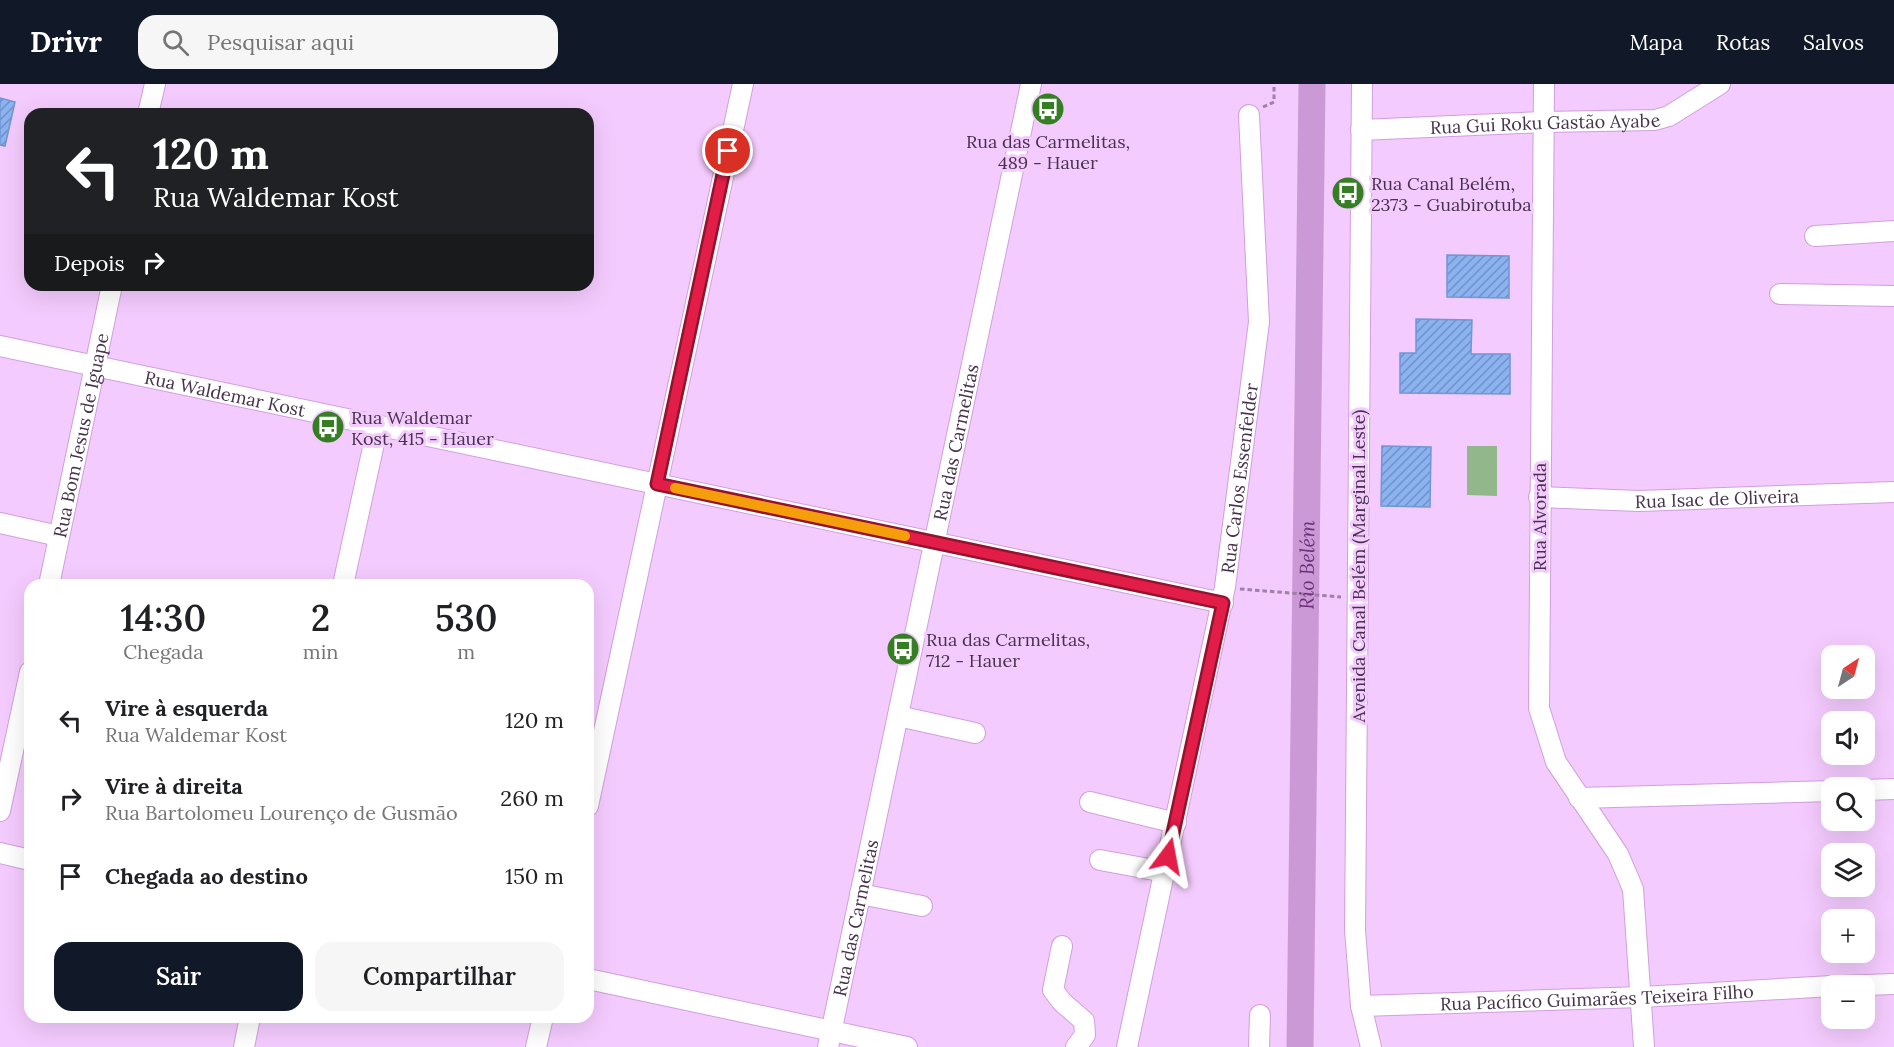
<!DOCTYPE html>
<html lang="pt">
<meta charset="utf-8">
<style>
body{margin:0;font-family:Lora,serif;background:#f6f6f6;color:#202124;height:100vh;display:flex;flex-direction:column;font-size:22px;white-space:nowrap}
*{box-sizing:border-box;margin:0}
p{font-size:20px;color:#757577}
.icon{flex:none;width:33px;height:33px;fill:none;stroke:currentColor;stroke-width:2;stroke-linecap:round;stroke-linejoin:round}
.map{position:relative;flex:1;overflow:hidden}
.details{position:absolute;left:24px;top:495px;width:570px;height:444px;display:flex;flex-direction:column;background:#fff;border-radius:18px;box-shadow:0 6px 24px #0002}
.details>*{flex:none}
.guide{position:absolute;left:24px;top:24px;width:570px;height:183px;border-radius:18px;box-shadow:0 6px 24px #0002;background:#202124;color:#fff;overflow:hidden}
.needle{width:39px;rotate:36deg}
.buttons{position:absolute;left:1821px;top:561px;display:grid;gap:12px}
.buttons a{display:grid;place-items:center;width:54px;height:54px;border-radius:12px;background:#fff;box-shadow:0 6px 24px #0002;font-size:30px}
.pin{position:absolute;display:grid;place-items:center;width:51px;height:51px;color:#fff;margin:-26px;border:3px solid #fff;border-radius:50%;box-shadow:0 2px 6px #0007}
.me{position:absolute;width:66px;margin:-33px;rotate:13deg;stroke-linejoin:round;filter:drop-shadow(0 0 4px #0008)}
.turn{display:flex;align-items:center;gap:21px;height:126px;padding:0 30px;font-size:27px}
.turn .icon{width:78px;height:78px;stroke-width:2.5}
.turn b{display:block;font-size:42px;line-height:51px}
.then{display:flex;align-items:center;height:57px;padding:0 30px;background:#0003;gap:12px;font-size:22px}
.eta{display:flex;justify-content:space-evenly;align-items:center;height:102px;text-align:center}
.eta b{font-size:36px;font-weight:600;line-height:42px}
.button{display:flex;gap:12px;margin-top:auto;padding:12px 30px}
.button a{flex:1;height:69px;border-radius:18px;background:#111827;color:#fff;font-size:24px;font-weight:600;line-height:69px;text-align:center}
.button a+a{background:#f6f6f6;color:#202124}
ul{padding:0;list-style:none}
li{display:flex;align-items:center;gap:18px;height:78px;padding:0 30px}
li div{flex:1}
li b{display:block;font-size:22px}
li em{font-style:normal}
header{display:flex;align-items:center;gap:36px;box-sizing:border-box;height:84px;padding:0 30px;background:#111827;color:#fff}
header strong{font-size:28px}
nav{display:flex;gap:33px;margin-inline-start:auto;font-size:21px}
.search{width:420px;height:54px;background:#f6f6f6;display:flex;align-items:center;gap:15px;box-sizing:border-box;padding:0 21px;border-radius:18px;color:#757577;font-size:22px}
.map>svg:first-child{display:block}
.green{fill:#92b78a}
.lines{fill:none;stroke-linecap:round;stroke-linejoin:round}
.river{stroke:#cb9ad6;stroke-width:27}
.building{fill:url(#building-hatch);stroke:#7096d4;stroke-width:1.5}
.minor-casing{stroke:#d19fdd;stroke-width:22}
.path{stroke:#9f80a6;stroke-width:3;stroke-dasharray:4.5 3;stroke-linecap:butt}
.minor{stroke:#fff;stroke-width:20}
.route-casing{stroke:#92132f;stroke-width:15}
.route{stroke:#e11d48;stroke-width:10}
.slow{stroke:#f59e0b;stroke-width:10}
.labels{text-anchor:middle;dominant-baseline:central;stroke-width:6;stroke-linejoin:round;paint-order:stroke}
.street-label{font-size:18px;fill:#47324c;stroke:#f4cbfe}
.poi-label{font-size:18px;fill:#47324c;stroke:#f4cbfe;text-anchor:start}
.water-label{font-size:20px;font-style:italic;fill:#6c317a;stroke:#f4cbfe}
</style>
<header>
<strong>Drivr</strong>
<div class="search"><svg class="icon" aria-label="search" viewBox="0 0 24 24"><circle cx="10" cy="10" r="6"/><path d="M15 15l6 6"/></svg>Pesquisar aqui</div>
<nav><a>Mapa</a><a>Rotas</a><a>Salvos</a></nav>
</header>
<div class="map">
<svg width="1894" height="963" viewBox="0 0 1894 963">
<defs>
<pattern id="building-hatch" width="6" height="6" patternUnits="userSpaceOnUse" patternTransform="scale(1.5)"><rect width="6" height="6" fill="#8bb2f1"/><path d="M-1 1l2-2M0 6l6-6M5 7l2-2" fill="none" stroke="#7391c5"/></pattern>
</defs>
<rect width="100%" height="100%" fill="#f4cbfe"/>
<!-- green -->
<path class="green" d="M1467,362H1497V412L1467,411Z"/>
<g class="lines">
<!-- river -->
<path class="river" id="s1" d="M1300,963L1312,0"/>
</g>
<!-- building -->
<g class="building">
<path d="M0,14L15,18L5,62L0,61Z"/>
<path d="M1447,171L1509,172V214L1447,213Z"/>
<path d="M1416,235L1472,236L1471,270H1510V310L1400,309V269H1416Z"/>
<path d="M1382,362L1431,363L1430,423L1381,422Z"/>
</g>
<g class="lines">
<!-- minor casing -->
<g class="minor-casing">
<g id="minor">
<path d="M1362,0L1355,846L1361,922L1371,963"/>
<path d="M1544,0L1539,624L1556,678L1618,770L1633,805L1644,963"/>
<path d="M148,30L155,0"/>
<path id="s2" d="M1361,46L1544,38L1655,36L1669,32L1720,0"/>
<path d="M1815,152L1894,147"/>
<path d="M1780,210L1894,212"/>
<path id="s3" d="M0,262L1223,519"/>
<path id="s4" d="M1539,413L1639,417L1894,408"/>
<path d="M0,439L59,452"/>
<path id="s5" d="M49,501L112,201"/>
<path d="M343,501L378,341"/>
<path d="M898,632L975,649"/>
<path d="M1864,706L1894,705"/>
<path d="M1579,714L1832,707"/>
<path d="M1090,718L1176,739"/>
<path d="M588,722L743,0"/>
<path d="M0,727L30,588"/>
<path d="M0,769L30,776"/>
<path d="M1100,776L1165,788"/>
<path d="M860,810L922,822"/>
<path d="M1062,862L1053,906L1062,918L1084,937L1085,951L1076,963"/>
<path d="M588,895L907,963"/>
<path d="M1841,902L1894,900"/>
<path id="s6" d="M1361,922L1642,913L1832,902"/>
<path d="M244,963L250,933"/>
<path d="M536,963L543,933"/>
<path id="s7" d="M828,963L1031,0"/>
<path id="s8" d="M1127,963L1225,503L1259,238L1249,31"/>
<path d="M1259,963L1260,931"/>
</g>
</g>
<!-- path -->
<g class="path">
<path d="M1263,23L1274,18V0"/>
<path d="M1240,505L1341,513"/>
</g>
<!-- minor -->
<use href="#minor" class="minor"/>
</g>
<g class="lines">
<!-- route casing -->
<g class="route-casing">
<path id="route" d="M728,67L657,400L1223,519L1168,772"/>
</g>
<!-- route -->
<use href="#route" class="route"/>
<!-- slow -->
<path class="slow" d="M675,404L905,452"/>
</g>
<!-- icons -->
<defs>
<g id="bus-disc" transform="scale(1.725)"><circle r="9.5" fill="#367e24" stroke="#f4cbfe"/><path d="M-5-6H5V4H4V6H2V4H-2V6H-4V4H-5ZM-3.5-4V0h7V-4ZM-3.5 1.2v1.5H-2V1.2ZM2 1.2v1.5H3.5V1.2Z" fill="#fff"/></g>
</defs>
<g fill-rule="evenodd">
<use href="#bus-disc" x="1048" y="25"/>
<use href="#bus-disc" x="1348" y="109"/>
<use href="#bus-disc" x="328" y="343"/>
<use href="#bus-disc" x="903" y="565"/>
</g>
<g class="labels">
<!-- street labels -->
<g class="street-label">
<text stroke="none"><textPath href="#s2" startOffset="184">Rua Gui Roku Gastão Ayabe</textPath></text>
<text stroke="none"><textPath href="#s3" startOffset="230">Rua Waldemar Kost</textPath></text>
<text stroke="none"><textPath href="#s5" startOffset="153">Rua Bom Jesus de Iguape</textPath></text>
<text stroke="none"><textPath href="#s7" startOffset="618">Rua das Carmelitas</textPath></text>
<text stroke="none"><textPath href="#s8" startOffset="580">Rua Carlos Essenfelder</textPath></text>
<text stroke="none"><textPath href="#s4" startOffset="178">Rua Isac de Oliveira</textPath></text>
<text transform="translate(1539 433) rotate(-90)">Rua Alvorada</text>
<text transform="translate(1358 482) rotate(-90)">Avenida Canal Belém (Marginal Leste)</text>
<text stroke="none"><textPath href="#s7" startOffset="132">Rua das Carmelitas</textPath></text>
<text stroke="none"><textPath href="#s6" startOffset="236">Rua Pacífico Guimarães Teixeira Filho</textPath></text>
</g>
<!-- poi labels -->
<g class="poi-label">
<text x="1048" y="57" text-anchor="middle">Rua das Carmelitas,<tspan x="1048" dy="21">489 - Hauer</tspan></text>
<text x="1371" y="99">Rua Canal Belém,<tspan x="1371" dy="21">2373 - Guabirotuba</tspan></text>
<text x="351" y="333">Rua Waldemar<tspan x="351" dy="21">Kost, 415 - Hauer</tspan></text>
<text x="926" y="555">Rua das Carmelitas,<tspan x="926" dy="21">712 - Hauer</tspan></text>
</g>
<!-- water labels -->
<g class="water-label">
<text stroke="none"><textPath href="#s1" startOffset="482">Rio Belém</textPath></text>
</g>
</g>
</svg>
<div class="buttons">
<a><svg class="needle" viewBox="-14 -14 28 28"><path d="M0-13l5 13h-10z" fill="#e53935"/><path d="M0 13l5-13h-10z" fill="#757577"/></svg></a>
<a><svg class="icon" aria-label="sound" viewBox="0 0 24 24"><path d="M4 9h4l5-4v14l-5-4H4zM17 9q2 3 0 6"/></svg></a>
<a><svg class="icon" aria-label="search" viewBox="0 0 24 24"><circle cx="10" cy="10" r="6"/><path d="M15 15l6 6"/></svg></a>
<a><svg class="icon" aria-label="layers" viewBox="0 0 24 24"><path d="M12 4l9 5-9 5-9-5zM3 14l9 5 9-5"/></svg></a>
<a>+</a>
<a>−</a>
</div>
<div class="pin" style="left:728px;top:67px;background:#d93025"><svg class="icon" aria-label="arrive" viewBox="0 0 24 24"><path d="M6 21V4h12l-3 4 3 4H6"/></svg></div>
<svg class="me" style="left:1168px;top:772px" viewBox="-20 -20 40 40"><path d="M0-17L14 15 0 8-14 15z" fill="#e11d48" stroke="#fff" stroke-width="4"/></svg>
<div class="guide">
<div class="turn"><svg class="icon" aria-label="left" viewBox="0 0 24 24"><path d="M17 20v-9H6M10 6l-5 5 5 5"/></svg><div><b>120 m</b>Rua Waldemar Kost</div></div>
<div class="then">Depois<svg class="icon" aria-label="right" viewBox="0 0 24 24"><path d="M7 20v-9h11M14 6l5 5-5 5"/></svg></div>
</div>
<section class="details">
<div class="eta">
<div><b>14:30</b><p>Chegada</p></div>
<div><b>2</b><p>min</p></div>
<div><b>530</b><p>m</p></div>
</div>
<ul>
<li><svg class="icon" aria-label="left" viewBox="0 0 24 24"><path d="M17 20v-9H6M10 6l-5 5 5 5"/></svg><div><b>Vire à esquerda</b><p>Rua Waldemar Kost</p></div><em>120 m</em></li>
<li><svg class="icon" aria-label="right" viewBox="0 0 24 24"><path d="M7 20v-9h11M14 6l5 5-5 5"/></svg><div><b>Vire à direita</b><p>Rua Bartolomeu Lourenço de Gusmão</p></div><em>260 m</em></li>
<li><svg class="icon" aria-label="arrive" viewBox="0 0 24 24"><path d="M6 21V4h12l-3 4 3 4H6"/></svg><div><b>Chegada ao destino</b></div><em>150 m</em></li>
</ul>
<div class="button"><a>Sair</a><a>Compartilhar</a></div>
</section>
</div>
